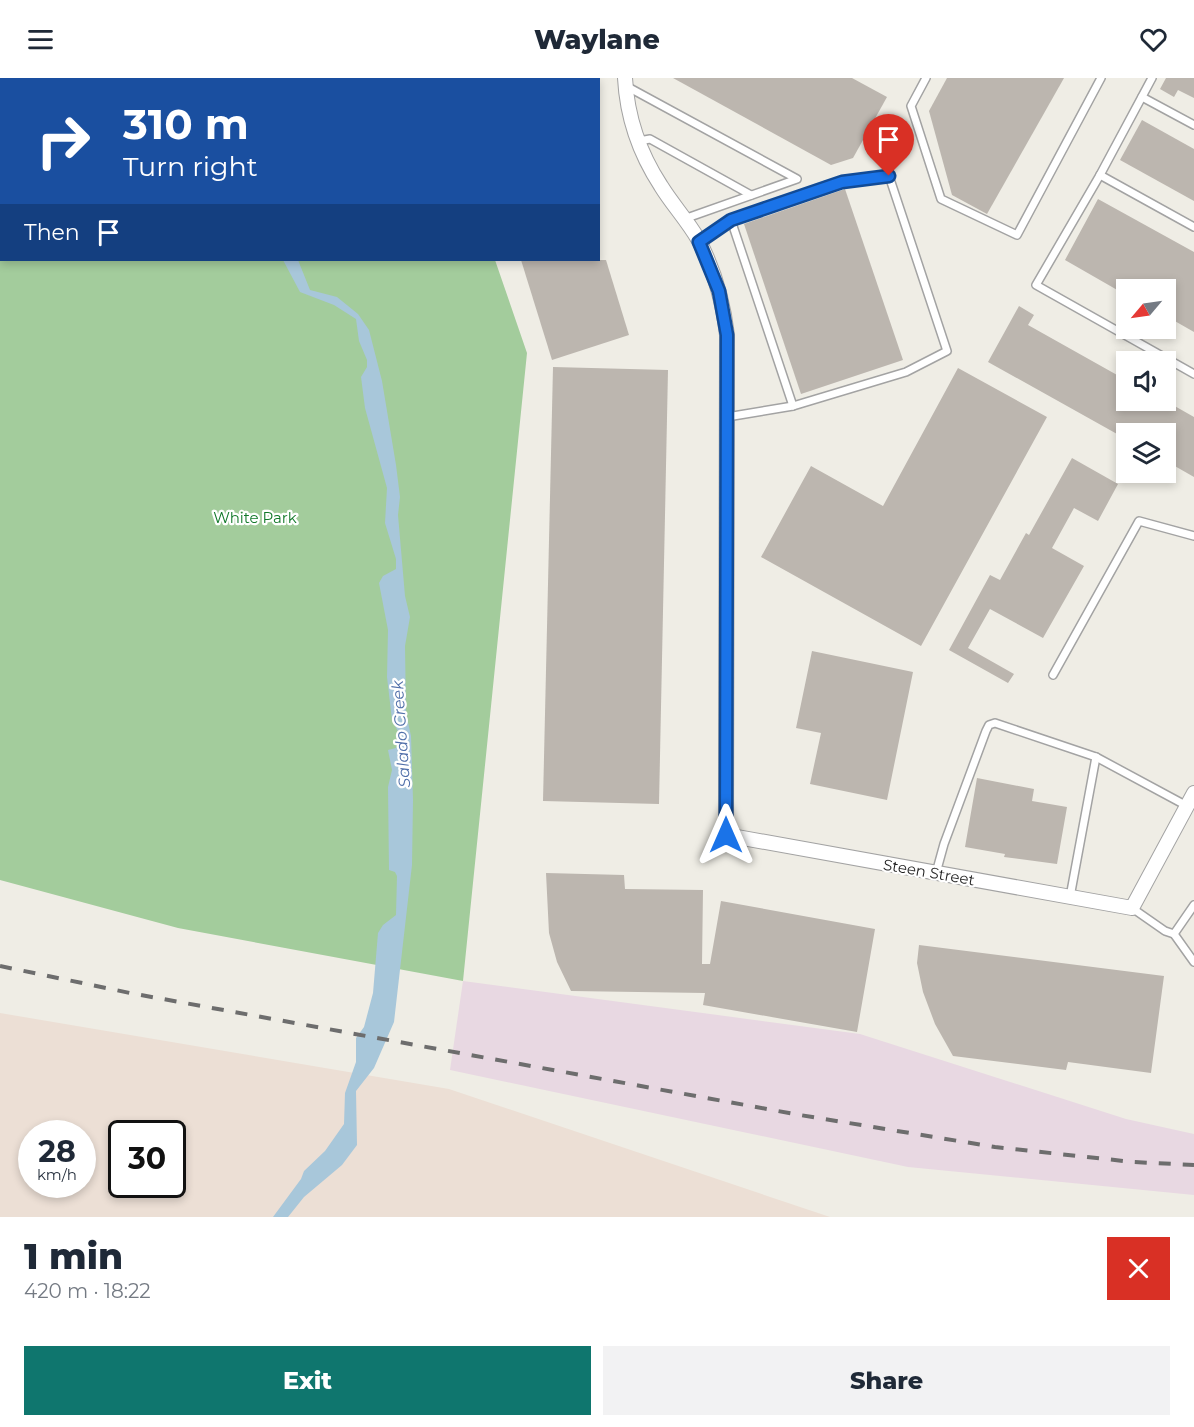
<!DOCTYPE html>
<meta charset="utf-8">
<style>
body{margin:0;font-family:Montserrat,sans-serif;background:#f2f2f3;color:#1f2937;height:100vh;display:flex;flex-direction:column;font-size:22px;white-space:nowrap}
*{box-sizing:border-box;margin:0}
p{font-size:20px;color:#747a83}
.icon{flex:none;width:33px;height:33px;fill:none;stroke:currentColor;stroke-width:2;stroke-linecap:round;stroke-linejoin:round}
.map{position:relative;height:1139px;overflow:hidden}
.panel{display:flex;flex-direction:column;background:#fff;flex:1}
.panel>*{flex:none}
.hud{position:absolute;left:0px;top:0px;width:600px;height:183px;box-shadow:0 3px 9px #0003;background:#1a4fa0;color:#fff;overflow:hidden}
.needle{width:39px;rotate:241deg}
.buttons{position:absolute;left:1116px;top:201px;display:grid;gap:12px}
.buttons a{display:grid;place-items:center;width:60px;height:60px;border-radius:0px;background:#fff;box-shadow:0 3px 9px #0003;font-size:30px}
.speed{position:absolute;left:18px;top:1042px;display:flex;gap:12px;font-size:30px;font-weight:700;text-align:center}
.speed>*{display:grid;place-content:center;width:78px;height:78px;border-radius:50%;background:#fff;box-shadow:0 3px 9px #0003;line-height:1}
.speed small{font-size:15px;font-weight:400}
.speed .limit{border:3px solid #111;border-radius:9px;background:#fff;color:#111}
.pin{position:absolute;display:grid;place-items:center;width:51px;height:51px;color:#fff;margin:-62px -26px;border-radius:50% 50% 50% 0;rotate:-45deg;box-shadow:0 0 6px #0007}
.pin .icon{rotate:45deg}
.me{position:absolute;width:66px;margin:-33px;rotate:0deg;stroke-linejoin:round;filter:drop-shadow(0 0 4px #0008)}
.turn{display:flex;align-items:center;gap:21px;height:126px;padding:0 24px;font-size:27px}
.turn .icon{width:78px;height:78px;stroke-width:2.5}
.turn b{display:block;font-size:42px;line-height:51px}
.then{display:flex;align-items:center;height:57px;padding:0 24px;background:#0003;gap:12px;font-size:22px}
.round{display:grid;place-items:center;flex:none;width:63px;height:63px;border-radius:0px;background:#f2f2f3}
.summary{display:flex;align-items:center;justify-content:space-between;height:102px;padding:0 24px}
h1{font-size:36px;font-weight:800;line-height:45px}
.button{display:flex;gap:12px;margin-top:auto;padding:12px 24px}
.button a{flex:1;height:69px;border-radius:0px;background:#0f766e;color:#fff;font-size:24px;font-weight:800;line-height:69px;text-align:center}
.button a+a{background:#f2f2f3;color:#1f2937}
header{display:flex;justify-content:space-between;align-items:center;height:78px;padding:0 24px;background:#fff;font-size:27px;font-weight:800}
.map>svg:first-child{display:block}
.industrial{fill:#e8d8e2}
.military{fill:#ecdfd5;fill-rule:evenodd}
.forest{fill:#a3cc9c}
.water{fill:#a8c7da}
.building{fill:#bcb6af}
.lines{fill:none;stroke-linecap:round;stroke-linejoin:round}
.lane-casing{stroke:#a3a3a3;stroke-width:10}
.street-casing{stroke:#a3a3a3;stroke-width:16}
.lane{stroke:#fff;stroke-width:7}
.street{stroke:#fff;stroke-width:14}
.rail{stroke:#6d6d6d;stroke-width:4;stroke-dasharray:12 12;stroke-linecap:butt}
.route-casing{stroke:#114b97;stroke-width:15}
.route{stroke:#1a73e8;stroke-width:10}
.labels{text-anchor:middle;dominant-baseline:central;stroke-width:4.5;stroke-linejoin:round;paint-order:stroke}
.park-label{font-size:15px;fill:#117829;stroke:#fff}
.street-label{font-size:15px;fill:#1f1f1f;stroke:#fff}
.water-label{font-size:16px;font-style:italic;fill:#506fa9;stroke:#fff}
</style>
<header><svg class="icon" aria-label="menu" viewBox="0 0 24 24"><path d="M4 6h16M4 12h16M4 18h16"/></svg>Waylane<svg class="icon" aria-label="heart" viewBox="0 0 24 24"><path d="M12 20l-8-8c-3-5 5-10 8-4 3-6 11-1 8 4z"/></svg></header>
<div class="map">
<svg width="1194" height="1139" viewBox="0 0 1194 1139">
<rect width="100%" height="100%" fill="#efede5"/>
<!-- industrial -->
<path class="industrial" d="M463,903L860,956L1126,1041L1194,1056V1117L908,1089L450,992Z"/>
<!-- military -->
<path class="military" d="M0,935L449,1011L830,1139H0ZM32,1056H82V1107H32ZM122,1056H172V1107H122Z"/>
<!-- forest -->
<path class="forest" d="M0,0H431L2,2V182H495L527,275L463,903L178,850L0,802Z"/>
<!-- water -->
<path class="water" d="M283,182H298L310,212L337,219L358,236L369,252L382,303L396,387L400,419L398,437L405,518L410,539L405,568L406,635L411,658L413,722L412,787L394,944L374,990L356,1013L357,1067L342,1087L304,1119L288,1139H273L301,1101L304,1093L325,1073L344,1046L345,1015L356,984V960L364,949L373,915L378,855L383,847L396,837L397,798L395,794L389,792L388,709L392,692L388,672L396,670L401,659L392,642L387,599L388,552L379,505L383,498L396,491V481L385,445L387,410L365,330L361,299L367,289V282L359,263L356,241L334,227L300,214Z"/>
<!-- building -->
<g class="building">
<path d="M673,0H852L887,19L853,80L831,87Z"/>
<path d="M947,0H1064L987,136L952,117L929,33Z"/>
<path d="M1166,0H1194V20L1178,12L1174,19L1160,11Z"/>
<path d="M1142,42L1194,71V123L1120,82Z"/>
<path d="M845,111L903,282L801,316L744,146Z"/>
<path d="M1098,121L1194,174V254L1166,238V212H1126V217L1065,182Z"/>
<path d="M521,182H606L629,257L552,282Z"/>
<path d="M1019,228L1034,237L1028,247L1126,302V322H1164L1194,339V399L1166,383V356H1126V361L988,284Z"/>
<path d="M553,289L668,292L659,726L543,723Z"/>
<path d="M958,290L1047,339L921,568L761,479L811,388L883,428Z"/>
<path d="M1072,380L1118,406L1098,443L1074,430L1052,470L1084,488L1043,560L990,531L968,570L1014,596L1008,605L949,572L990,497L1000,502L1026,455L1029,457Z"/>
<path d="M812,573L913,594L887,722L810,706L821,655L796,650Z"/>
<path d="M977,700L1034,711L1032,723L1067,729L1057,786L1004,779L1005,776L965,769Z"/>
<path d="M546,795L624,797L625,811L703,812L702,886H710L721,823L875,851L857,954L703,927L705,915L571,913L557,884L549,855Z"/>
<path d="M919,867L1164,898L1151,995L1068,984L1066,992L953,978L935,946L923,914L917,885Z"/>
</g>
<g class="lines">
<!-- lane casing -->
<g class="lane-casing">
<g id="lane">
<path d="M926,0L911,28L941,121L1017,157L1101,0"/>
<path d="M1152,0L1100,97L1194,149"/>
<path d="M626,8L797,101L684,141"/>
<path d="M1142,19L1194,47"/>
<path d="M639,63L650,61L751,117"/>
<path d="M1100,97L1036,207L1194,296"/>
<path d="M731,142L793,328"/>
<path d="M699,164L731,142L842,104L889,98L947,273L906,294L793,328L727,339"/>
<path d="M1053,597L1139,443L1194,458"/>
<path d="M936,795L944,766L986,653L989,647L995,645L1096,679L1187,728"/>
<path d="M1070,819L1096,679"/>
<path d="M1132,830L1165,853L1174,856L1194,827"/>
<path d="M1174,856L1194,884"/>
</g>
</g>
<!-- street casing -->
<g class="street-casing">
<path id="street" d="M625,0C627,38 640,76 661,108C672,126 687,142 698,161C714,191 723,223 727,257L726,757L1132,830L1194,715"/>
</g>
<!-- lane -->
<use href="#lane" class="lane"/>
<!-- street -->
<use href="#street" class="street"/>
<!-- rail -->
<path class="rail" d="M0,888L130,915L800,1037L995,1069L1133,1084L1194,1087"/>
</g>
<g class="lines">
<!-- route casing -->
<g class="route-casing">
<path id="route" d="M726,757L727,257L719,213L699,164L731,142L842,104L889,98"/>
</g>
<!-- route -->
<use href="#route" class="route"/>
</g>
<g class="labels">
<!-- park labels -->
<g class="park-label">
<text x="255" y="439">White Park</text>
</g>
<!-- street labels -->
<g class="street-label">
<text transform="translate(929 794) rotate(10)">Steen Street</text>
</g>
<!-- water labels -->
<g class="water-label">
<text transform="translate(401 656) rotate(-94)">Salado Creek</text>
</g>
</g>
</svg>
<div class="buttons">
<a><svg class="needle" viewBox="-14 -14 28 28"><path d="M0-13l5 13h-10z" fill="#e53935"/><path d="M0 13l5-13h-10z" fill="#747a83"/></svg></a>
<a><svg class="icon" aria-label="sound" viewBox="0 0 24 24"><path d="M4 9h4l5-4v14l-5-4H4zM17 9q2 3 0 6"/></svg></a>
<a><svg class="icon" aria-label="layers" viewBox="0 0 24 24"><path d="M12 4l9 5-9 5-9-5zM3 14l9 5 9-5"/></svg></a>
</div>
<div class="speed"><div>28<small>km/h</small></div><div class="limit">30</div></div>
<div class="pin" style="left:889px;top:98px;background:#d93025"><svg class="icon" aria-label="arrive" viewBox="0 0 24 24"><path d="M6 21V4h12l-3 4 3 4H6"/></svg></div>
<svg class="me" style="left:726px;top:757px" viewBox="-20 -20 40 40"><path d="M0-17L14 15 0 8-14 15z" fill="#1a73e8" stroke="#fff" stroke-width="4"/></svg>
<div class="hud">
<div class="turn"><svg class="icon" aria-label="right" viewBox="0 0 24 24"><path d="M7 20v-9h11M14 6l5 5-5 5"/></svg><div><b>310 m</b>Turn right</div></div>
<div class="then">Then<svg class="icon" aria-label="arrive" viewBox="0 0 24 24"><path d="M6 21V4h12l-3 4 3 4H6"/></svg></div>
</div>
</div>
<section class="panel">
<div class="summary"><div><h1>1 min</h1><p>420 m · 18:22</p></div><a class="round" style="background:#d93025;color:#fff"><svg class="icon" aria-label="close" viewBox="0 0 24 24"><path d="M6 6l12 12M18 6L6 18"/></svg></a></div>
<div class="button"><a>Exit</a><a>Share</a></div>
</section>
